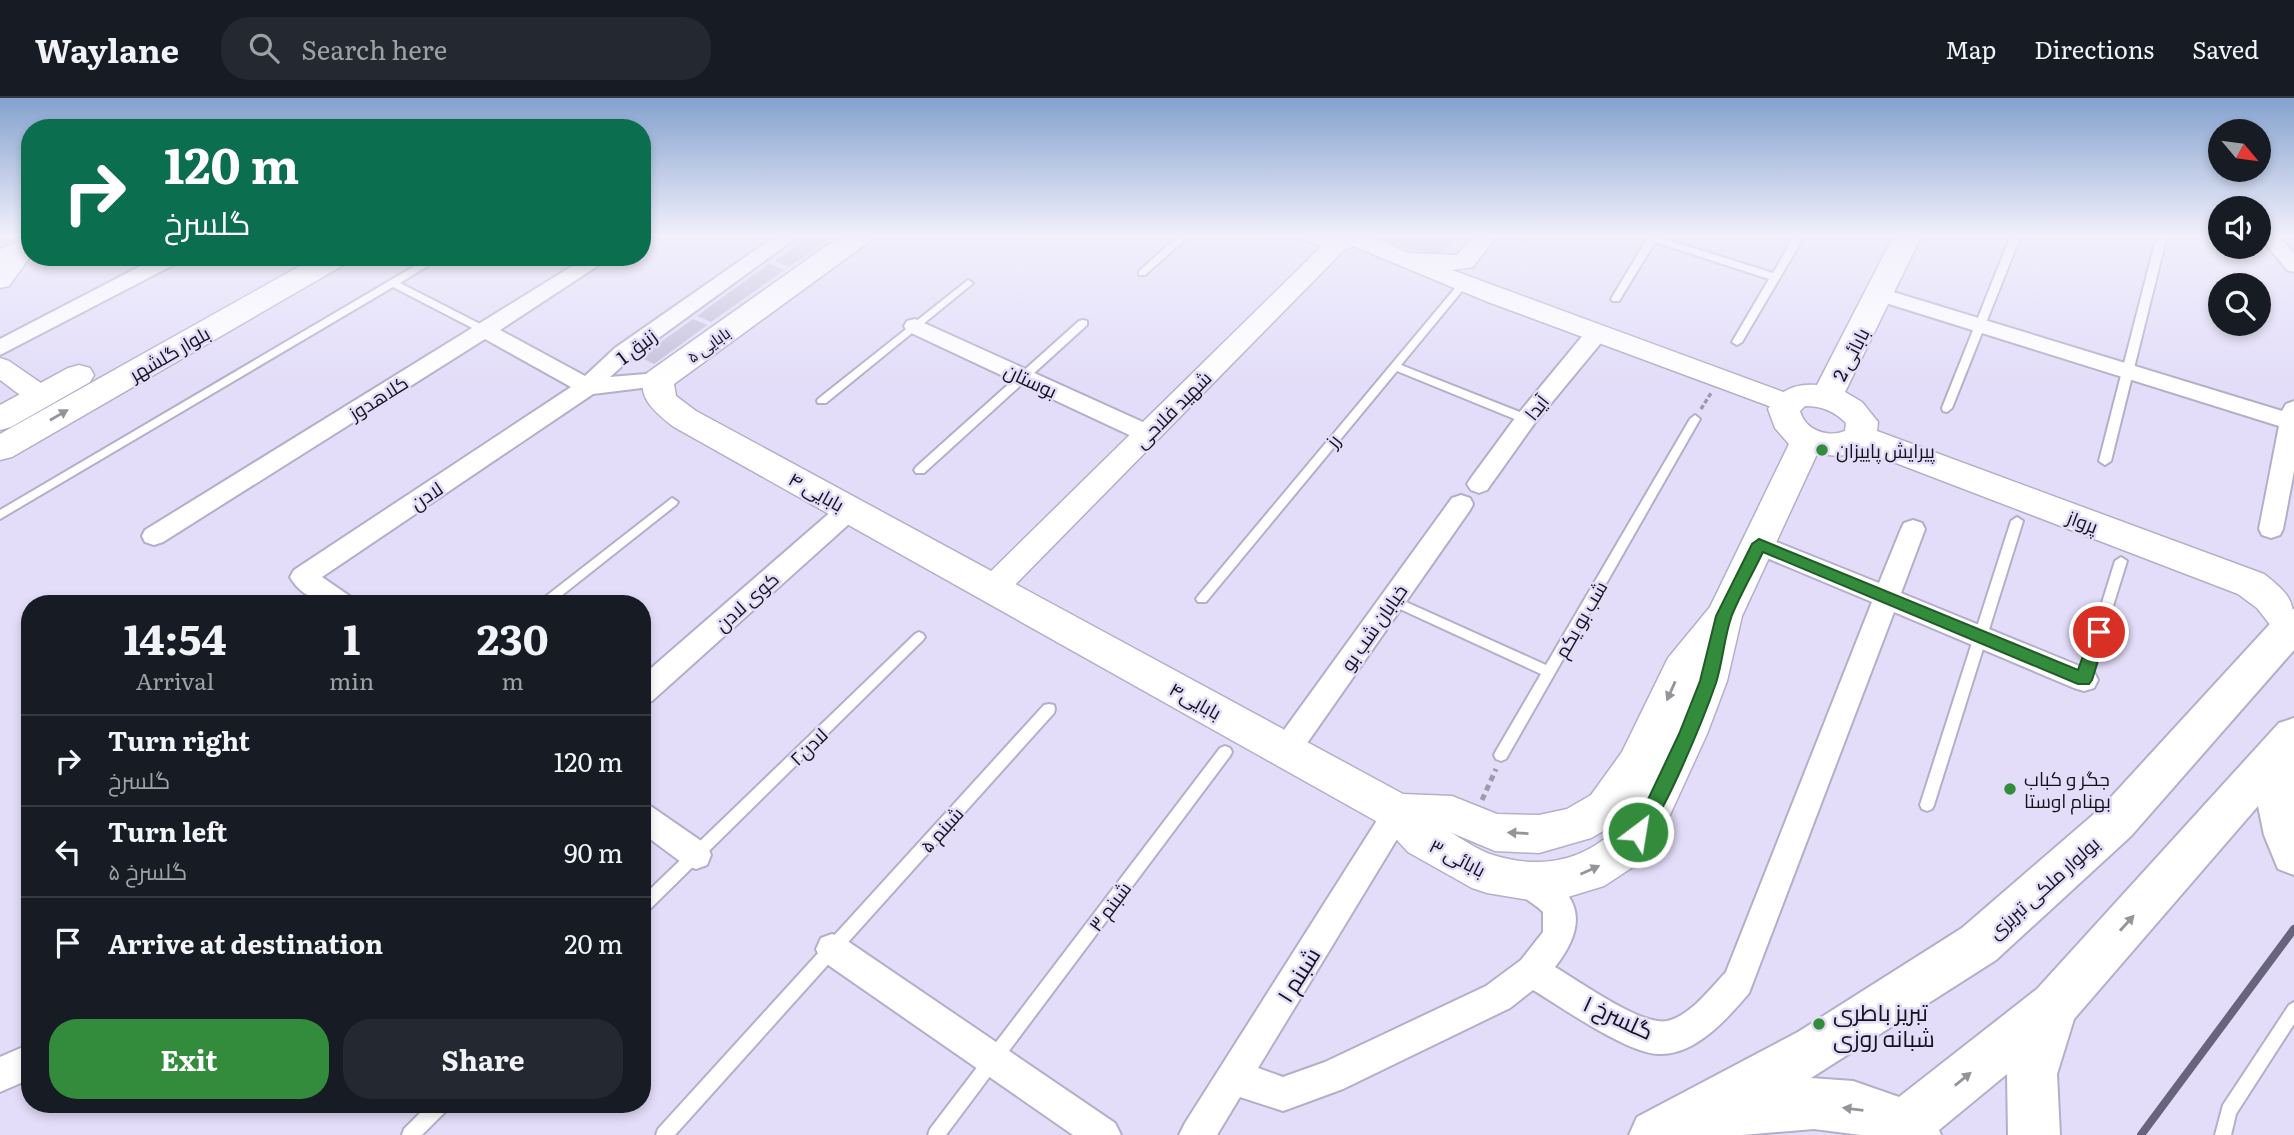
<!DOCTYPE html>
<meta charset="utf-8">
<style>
body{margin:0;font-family:Literata,Cairo,serif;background:#242831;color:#f1f3f6;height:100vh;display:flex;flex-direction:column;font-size:26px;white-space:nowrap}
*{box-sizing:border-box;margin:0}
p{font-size:23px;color:#9ea1a6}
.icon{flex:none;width:38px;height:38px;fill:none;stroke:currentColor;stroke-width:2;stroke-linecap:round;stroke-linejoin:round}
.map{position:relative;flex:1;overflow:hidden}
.sheet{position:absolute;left:21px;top:497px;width:630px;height:518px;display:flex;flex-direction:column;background:#171b24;border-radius:28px;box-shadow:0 4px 10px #0003}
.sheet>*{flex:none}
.guide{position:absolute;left:21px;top:21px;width:630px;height:147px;border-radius:28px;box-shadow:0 4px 10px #0003;background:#0b6e4f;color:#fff;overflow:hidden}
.needle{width:46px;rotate:119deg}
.fabs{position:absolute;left:2208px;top:21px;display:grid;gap:14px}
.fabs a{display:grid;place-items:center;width:63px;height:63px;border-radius:50%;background:#171b24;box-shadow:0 4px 10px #0003;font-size:35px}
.pin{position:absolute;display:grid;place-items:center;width:60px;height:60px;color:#fff;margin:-30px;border:4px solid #fff;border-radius:50%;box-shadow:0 2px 7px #0007}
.me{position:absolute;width:77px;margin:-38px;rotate:31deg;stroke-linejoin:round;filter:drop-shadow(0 0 5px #0008)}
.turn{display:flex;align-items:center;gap:24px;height:147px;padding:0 28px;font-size:32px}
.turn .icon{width:91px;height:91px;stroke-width:2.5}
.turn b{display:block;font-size:49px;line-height:60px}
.eta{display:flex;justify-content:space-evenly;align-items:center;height:119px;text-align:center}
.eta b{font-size:42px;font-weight:700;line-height:49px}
.primary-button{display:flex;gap:14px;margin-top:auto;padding:14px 28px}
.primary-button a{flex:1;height:80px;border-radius:28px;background:#338c3c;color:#fff;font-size:28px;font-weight:700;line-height:80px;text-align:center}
.primary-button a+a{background:#242831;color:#f1f3f6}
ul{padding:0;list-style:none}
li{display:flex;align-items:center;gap:21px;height:91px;padding:0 28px;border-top:2px solid #363941}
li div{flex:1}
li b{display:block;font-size:26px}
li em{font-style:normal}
header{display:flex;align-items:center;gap:42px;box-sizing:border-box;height:98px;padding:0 35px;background:#171b24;border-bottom:2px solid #363941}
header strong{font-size:33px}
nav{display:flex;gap:38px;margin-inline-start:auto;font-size:24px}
.search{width:490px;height:63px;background:#242831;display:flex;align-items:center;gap:18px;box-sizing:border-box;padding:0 24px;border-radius:28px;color:#9ea1a6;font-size:26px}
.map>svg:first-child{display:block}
.green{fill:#c5c0d9}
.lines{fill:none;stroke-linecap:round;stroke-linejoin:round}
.stream{stroke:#69647e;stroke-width:8}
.service-casing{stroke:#b4afc9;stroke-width:4}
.minor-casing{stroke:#b4afc9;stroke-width:4}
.tertiary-casing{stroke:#b4afc9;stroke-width:3}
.secondary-casing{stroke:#b4afc9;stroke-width:3}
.primary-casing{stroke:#b4afc9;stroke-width:4}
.path-far1{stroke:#9e99af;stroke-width:3.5;stroke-dasharray:4.5 2.5;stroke-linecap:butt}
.path{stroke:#9e99af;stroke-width:5;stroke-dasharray:6 4.5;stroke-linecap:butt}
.service{fill:#fff;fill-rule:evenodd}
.minor{fill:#fff;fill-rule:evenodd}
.tertiary{fill:#fff;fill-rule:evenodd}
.secondary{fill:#fff;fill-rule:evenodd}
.primary{fill:#fff;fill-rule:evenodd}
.oneway{fill:#959498}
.route{fill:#338c3c;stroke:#215b27;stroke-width:2}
.poi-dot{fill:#338c3c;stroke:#e3ddf9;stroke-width:2.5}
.labels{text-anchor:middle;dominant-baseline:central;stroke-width:5;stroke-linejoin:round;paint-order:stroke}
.far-street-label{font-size:16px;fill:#14121b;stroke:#e3ddf9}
.street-label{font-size:19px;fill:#14121b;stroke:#e3ddf9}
.poi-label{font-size:19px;fill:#14121b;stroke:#e3ddf9;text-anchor:start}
.near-street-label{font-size:23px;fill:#14121b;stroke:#e3ddf9}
.near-poi-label{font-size:23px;fill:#14121b;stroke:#e3ddf9;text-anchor:start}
</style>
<header>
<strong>Waylane</strong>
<div class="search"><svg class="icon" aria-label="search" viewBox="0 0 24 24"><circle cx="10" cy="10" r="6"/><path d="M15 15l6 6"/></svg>Search here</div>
<nav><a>Map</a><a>Directions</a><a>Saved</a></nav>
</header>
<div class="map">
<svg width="2294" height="1037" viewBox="0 0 2294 1037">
<rect width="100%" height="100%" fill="#e3ddf9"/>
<!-- green -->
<g class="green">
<path d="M812,137H834L789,169L775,163Z"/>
<path d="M1375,137H1460L1439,157L1396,148Z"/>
<path d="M770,165L784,172L711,224L697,218Z"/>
<path d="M693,221L707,227L654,266L640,259Z"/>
</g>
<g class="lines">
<!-- stream -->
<path class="stream" d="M2141,1037L2294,831"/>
<!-- service casing -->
<g class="service-casing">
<g id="service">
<path d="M1180,137H1190L1145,177H1139V173Z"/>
<path d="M1638,137H1659L1658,139L1773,175L1795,137H1805L1742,244L1737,247L1732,244L1769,181L1655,144L1619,203H1613L1611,201L1647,141Z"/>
<path d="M2011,137H2021L1952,310L1947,314L1943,313L1942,310Z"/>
<path d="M2157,137H2167L2111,363L2105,367L2099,363Z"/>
<path d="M430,159H442L400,185L488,230V234H480L393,189L0,421V412Z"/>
<path d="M968,182L973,185L971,187L826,305H818L817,303L818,301Z"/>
<path d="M1464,182L1469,185L1467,187L1401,267L1530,318L1531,321L1530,324H1522L1397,273L1206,504H1198L1196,501L1198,498L1461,183Z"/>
<path d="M1083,222L1087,223V227L924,375H916L914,372L916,369L1079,223Z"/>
<path d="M1695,317L1700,321L1506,661L1501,663L1496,661L1494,657L1496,653L1541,576L1387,505L1385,502L1387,499H1395L1546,567L1690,321Z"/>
<path d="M672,400L678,404L676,407L551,506H536Z"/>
<path d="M2017,419L2023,423L1934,707L1932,711L1927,713L1922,711L1920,707L2011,423Z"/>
<path d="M2121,459L2127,463L2090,582L2089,586H2079L2078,582L2115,463Z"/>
<path d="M919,534L923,536L925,539L923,542L647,814L642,816V799L915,536Z"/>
<path d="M1049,606L1054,607L1055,611L1054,615L675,1037H656L658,1031L1044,607Z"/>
<path d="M1225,648L1230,650L1232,654L1230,658L946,1037H928L930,1031L1220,650Z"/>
<path d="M2294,904V926L2236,1016L2231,1037H2215L2223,1007L2289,907Z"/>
<path d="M429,1006H449L447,1012L422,1037H402L404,1031Z"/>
</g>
</g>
<!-- minor casing -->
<g class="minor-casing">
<g id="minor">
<path d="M777,137H800L631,260L610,279L658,275L666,277L669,282L666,287L593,296L322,479L351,499L355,506C330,506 304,504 290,479L294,472L571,289L485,241L163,444L154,447L145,444L142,438L145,432L587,159H611L500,232L585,278L615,250Z"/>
<path d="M1299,137C1315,137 1335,134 1346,147L1343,151L1336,153L1302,141Z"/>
<path d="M2259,137H2278L2294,156V174L2287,172Z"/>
<path d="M30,140V153L0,165V151Z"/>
<path d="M158,159H184L181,163L0,257V241Z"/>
<path d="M1880,190L2282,313L2286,306L2294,303V373L2283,431L2280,437L2271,440L2262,437L2259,431L2279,328L1873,201L1870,196L1873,191Z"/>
<path d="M915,221L1156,330L1160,336L1156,342L1148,344L1140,342L907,233L904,228L907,223Z"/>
<path d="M1597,228L1605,230L1608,235L1605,240L1534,326L1487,392L1479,395L1471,392L1467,386L1471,380L1518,316L1589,230Z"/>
<path d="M1461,397L1470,400L1473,406L1470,412L1296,661L1286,664L1276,661L1272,652L1276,643L1452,400Z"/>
<path d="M850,402L859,405L862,411L859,417L652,603L642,606V578L841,405Z"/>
<path d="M1913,422L1922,425L1925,431L1901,495L2094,574L2098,582L2094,590L2084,593L2074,590L1894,514L1749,895C1728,920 1695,958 1658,956C1627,955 1561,909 1533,892L1510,910L1343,991L1283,1013L1240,999L1217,1037H1179L1185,1025L1388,705L1398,701L1408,705L1413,714L1408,723L1258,970L1283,979L1325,964L1486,888L1521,862L1543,834V814C1532,803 1517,798 1511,784L1515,774L1526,770C1580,790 1591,823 1555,869C1579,883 1641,928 1667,923C1690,918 1711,890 1726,874L1872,504L1750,453L1746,446L1750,439L1759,437L1879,485L1901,431L1904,425Z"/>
<path d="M642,705L652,709L707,747L711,757L707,767L696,771L685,767L642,735Z"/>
<path d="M832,836L843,840L1115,1025L1121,1037H1073L821,862L816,851L821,840Z"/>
<path d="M30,946V981L0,994V959Z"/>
</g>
</g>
<!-- tertiary casing -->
<g class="tertiary-casing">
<g id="tertiary">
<path d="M30,137V159L9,188L0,190V166L22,138Z"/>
<path d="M1339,137H1368L1408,155L1457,157L1474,137H1498L1473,169L1452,172L1797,299L1801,305L1797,311L1787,314L1777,311L1488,204L1353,148L1344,152L1005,497L994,501L983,497L979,489L983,481L1328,142Z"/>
<path d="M0,260L9,263L51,292L54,298L51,304C31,310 16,293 0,282Z"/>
</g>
</g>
<!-- secondary casing -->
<g class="secondary-casing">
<g id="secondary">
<path d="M842,137H874L870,143L674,286L676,298L696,313L1403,696L1452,698L1497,716L1539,717L1567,711L1591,697L1622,654L1668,560L1710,509L1789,346L1775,330L1768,311C1780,292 1795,285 1817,287L1894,137H1922L1845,294L1862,304L1878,324L1877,333L2264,476C2294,500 2294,503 2294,542L2279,538L2257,510L2238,496L1862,352L1839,358L1817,356L1742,518L1727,583L1707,636L1664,730L1642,763L1604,788L1548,805L1487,795L1472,790L1408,754L1383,727L674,329C657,316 633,297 647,275ZM1805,308C1822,308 1834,313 1846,325L1845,333C1827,340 1805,332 1800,313ZM1637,700C1609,756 1553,776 1493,757C1479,753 1464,742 1450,734L1495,753L1539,755L1591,740L1621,723Z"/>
<path d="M316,159H351L347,165L12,359L0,362V336Z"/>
<path d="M79,267L90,270L94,277L90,284L11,329L0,332V307L68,270Z"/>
</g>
</g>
<!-- primary casing -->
<g class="primary-casing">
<path id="primary" d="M2294,511V552L2131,738L1996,862L1811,980L1853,983L1899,999L2037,891L2279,625L2294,620V777L2278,771L2264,737L2258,708L2074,921L2057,976L2060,1037H2008L2007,976L1939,1032L1941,1037H1861L1814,1031L1742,1037H1629L1637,1019L1798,934L1962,830L2101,710L2280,515Z"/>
</g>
<!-- path-far1 -->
<path class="path-far1" d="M1701,311L1711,295"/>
<!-- path -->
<path class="path" d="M1482,702L1496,671"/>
<!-- service -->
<use href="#service" class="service"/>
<!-- minor -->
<use href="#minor" class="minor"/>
<!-- tertiary -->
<use href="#tertiary" class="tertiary"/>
<!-- secondary -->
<use href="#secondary" class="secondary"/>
<!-- primary -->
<use href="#primary" class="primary"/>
</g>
<!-- one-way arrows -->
<defs><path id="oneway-solid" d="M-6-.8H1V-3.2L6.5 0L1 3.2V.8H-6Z" transform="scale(1.75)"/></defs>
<g class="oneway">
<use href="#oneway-solid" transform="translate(59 317) rotate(-30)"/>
<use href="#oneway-solid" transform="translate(1671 593) rotate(114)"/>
<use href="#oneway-solid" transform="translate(1518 735) rotate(-177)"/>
<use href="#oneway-solid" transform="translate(1590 772) rotate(-24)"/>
<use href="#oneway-solid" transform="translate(2127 825) rotate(-48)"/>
<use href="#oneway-solid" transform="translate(1963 981) rotate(-39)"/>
<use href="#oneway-solid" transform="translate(1853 1011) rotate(-173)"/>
</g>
<!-- sky -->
<linearGradient id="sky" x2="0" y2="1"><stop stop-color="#84a2ce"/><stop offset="0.49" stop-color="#f2f0fc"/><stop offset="1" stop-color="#f2f0fc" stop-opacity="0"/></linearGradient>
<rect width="2294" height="282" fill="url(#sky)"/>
<!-- route -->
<path class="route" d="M1759,441L2078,572L2093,530H2104L2107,534L2092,582L2089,586H2078L1763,454C1753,475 1741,495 1732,517C1724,539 1723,563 1716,585C1707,611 1659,734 1638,742L1632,739L1629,734L1643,712L1679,636L1700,583L1716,518L1752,446Z"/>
<!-- markers -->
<g class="poi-dot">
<circle cx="1822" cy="352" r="7"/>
<circle cx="2010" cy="691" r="7"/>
<circle cx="1819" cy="926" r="7"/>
</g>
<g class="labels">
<!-- far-street labels -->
<g class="far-street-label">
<text transform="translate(708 246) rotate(-36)">۵ بابایی</text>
</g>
<!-- street labels -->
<g class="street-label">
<text transform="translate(636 248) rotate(-37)">زنبق 1</text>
<text transform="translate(169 255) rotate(-30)">بلوار گلشهر</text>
<text transform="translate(1850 256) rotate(-63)">بابائی 2</text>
<text transform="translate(1031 282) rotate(25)">بوستان</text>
<text transform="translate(378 299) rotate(-32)">کلاهدوز</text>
<text transform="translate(1536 309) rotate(-51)">آیدا</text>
<text transform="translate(1172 311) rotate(-45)">شهید فلاحی</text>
<text transform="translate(1332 342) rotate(-51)">رز</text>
<text transform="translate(817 393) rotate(29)">بابایی ۴</text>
<text transform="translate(426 397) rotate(-34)">لادن</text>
<text transform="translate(2083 423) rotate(21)">پرواز</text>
<text transform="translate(746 503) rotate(-42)">کوی لادن</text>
<text transform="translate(1580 521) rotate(-60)">شب بو یکم</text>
<text transform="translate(1373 529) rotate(-55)">خیابان شب بو</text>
<text transform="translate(1196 602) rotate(29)">بابایی۴</text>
<text transform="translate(808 648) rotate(-44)">لادن۲</text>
<text transform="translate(941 731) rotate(-48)">شبنم ۵</text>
<text transform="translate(1458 759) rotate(27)">بابائی ۳</text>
<text transform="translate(2043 789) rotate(-42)">بولوار ملکی تبریزی</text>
<text transform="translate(1109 808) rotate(-53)">شبنم ۳</text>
</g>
<!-- poi labels -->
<g class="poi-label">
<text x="1836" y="352">پیرایش پاییزان</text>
<text x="2024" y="680">جگر و کباب<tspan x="2024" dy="22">بهنام اوستا</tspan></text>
</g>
<!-- near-street labels -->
<g class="near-street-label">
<text transform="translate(1297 876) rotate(-58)">شبنم ۱</text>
<text transform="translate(1619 918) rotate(25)">گلسرخ ۱</text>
</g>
<!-- near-poi labels -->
<g class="near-poi-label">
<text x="1833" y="913">تبریز باطری<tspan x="1833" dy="26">شبانه روزی</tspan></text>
</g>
</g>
</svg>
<div class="fabs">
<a><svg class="needle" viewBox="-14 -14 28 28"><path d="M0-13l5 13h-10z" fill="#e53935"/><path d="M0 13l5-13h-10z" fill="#9ea1a6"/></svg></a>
<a><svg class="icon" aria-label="sound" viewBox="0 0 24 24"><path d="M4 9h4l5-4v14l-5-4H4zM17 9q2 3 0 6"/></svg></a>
<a><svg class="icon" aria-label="search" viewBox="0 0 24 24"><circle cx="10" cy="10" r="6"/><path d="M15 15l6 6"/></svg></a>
</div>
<div class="pin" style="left:2099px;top:534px;background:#d93025"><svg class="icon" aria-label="arrive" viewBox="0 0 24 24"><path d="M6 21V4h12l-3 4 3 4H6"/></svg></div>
<svg class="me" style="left:1638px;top:734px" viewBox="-20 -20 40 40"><circle r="17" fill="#338c3c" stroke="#fff" stroke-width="3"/><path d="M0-11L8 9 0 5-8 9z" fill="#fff"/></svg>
<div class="guide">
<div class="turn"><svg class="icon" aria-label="right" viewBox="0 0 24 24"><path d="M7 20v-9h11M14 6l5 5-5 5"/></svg><div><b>120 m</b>گلسرخ</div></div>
</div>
<section class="sheet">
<div class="eta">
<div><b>14:54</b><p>Arrival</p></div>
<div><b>1</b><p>min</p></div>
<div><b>230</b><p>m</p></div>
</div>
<ul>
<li><svg class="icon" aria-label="right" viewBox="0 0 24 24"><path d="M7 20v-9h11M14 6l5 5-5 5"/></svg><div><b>Turn right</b><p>گلسرخ</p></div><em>120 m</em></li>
<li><svg class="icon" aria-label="left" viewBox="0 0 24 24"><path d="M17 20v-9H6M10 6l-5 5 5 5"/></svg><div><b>Turn left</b><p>گلسرخ ۵</p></div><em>90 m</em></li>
<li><svg class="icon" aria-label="arrive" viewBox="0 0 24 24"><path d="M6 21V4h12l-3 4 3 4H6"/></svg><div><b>Arrive at destination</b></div><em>20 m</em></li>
</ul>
<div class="primary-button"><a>Exit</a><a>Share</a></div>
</section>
</div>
